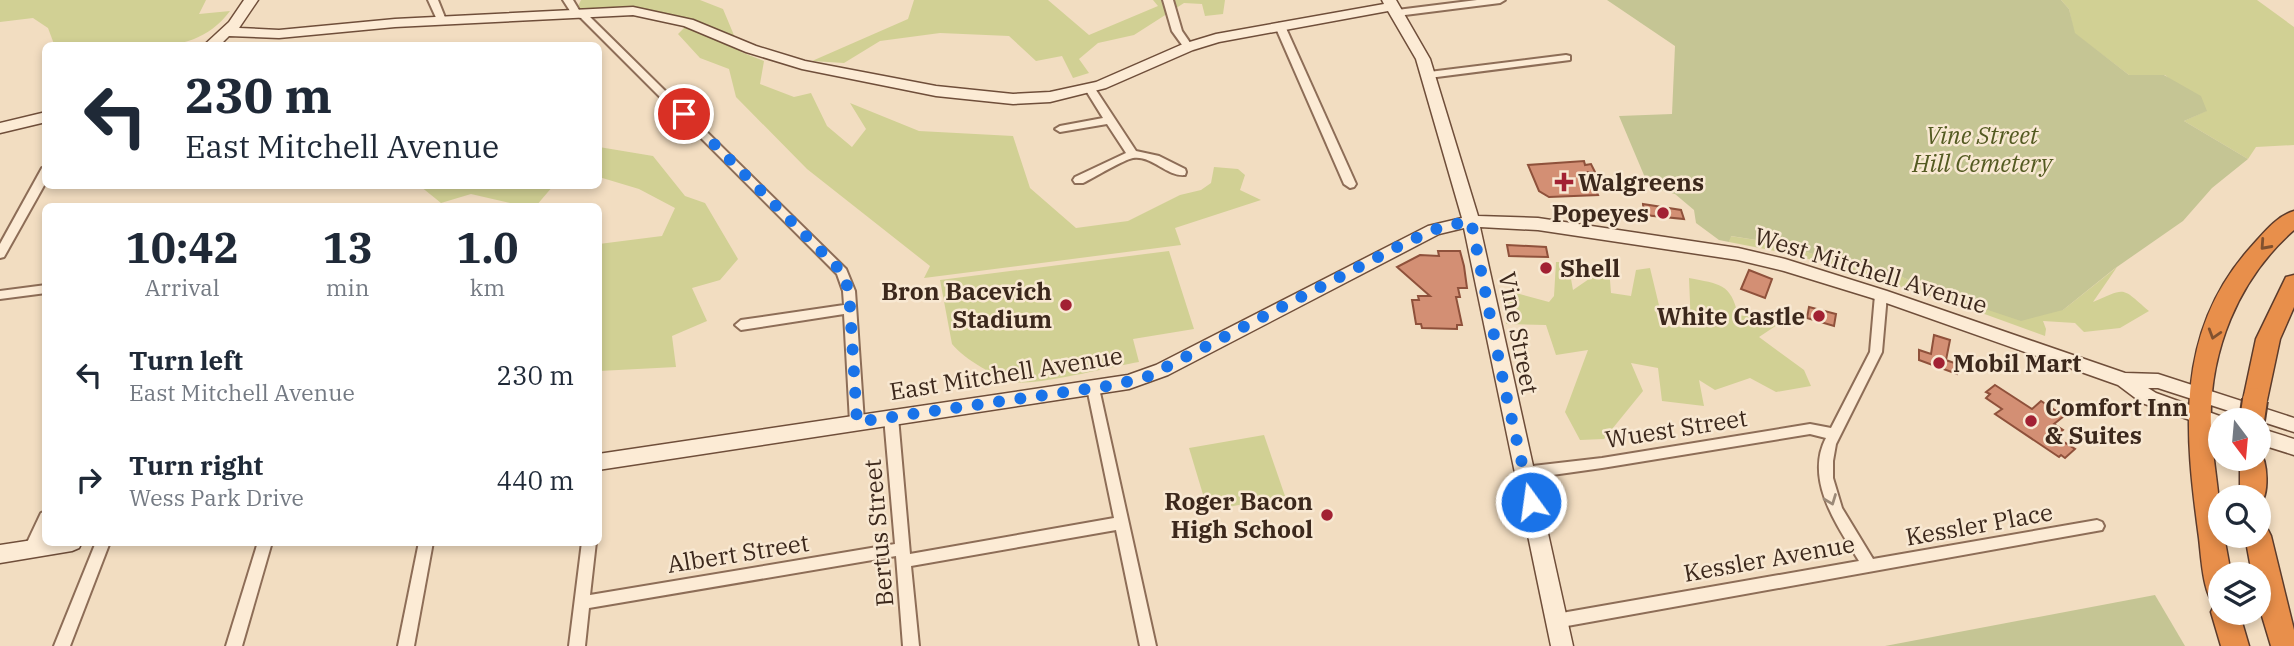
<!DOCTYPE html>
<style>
body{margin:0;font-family:"IBM Plex Serif",serif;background:#f2f2f3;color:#1f2937;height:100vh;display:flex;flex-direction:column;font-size:26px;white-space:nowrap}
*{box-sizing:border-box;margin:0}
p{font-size:23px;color:#747a83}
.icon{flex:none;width:38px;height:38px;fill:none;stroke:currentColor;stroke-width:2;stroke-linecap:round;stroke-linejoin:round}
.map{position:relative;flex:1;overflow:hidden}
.panel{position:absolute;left:42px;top:203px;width:560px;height:343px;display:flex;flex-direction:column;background:#fff;border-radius:10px;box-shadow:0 4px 10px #0003}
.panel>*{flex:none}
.guide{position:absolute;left:42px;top:42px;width:560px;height:147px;border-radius:10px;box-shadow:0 4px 10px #0003;background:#fff;color:#1f2937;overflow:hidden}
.needle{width:46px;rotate:164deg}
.buttons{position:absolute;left:2208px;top:408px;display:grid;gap:14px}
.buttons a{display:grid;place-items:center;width:63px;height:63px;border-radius:50%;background:#fff;box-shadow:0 4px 10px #0003;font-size:35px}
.pin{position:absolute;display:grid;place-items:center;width:60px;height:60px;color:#fff;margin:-30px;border:4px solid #fff;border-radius:50%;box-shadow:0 2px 7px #0007}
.me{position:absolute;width:77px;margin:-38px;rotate:346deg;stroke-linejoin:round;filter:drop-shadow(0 0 5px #0008)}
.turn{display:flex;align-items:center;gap:24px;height:147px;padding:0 28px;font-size:32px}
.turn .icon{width:91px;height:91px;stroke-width:2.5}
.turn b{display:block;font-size:49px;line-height:60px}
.eta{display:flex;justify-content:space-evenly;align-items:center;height:119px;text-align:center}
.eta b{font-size:42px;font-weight:800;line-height:49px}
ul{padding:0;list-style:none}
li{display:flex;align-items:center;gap:21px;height:105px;padding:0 28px}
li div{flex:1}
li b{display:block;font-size:26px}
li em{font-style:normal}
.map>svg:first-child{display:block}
.green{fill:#d1d094}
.cemetery{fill:#c5c594}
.building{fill:#d38f74;stroke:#8f513b;stroke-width:2}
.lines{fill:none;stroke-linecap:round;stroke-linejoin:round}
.street-casing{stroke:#8d6d57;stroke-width:4}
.secondary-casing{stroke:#6f4e3a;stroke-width:3}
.highway-casing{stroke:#5b3b2c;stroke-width:3}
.street{fill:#fcebd5;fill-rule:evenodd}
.secondary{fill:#fcebd5;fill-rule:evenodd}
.highway{fill:#e88f4b;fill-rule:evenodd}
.highway-bridge-casing{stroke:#5b3b2c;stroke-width:28;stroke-linecap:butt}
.highway-bridge{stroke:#e88f4b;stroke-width:24}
.oneway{stroke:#81512f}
.oneway2{stroke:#9c8a78}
.route{stroke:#1a73e8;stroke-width:12;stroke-dasharray:0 21.6}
.poi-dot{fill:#a22133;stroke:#f8e8d2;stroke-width:2.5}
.labels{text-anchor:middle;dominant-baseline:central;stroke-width:5;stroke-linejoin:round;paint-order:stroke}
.park-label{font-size:24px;font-style:italic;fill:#535a21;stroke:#f8e8d2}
.poi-label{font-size:24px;font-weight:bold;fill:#3c281c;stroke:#f8e8d2;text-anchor:start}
.street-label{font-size:24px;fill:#3c281c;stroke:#f8e8d2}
</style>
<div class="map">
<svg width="2294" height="646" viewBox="0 0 2294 646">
<rect width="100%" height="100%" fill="#f2ddc1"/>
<!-- green -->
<g class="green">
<path d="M0,0H206L199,14L230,11C186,70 113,34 54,44L48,28L33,18L0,22Z"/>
<path d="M581,0H700L723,9L741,52L764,61L760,84L794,97L811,93L827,126L852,147L866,129L850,103L919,131L1013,136L1030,188L1076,228L1128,221L1180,195L1201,190L1211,183L1214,167L1238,169L1245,175L1240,190L1261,200L1175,228L1181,245L924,278L930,266L807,169L736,97L729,69L700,58L678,34L688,24L651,13L575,12Z"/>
<path d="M914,0H1048L1089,35L1158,6L1153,0H1225L1223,14L1205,16L1202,4L1184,3L1134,35L1098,43L1079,59L1089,73L1073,78L1062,56L1036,61L1009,36L940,33L880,41L844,63L812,61L908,19Z"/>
<path d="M2061,0H2257L2294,27V145L2256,147L2248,159L2184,121L2206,111L2165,75H2129L2074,33L2069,9Z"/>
<path d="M599,147L653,156L685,196L705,203L738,259L720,280L692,288L707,321L672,336L676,367L599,371V244L662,236L675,208L639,189L599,177Z"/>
<path d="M420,186H553L536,206H523L471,194L441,203Z"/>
<path d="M1730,236L1782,244L1859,269L1881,270L1875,279L1795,255L1729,242Z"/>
<path d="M1169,251L1194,329L1133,339L1139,362C1114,366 1036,386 1016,382C996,377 965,360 952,344L940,280Z"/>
<path d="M1556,262H1568L1573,290L1589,279L1593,267H1609L1611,293L1631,296L1636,270L1650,268L1664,326L1691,327L1689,278C1719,284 1731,283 1738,315L1783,321L1759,337L1804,370L1811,386L1776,392L1750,378L1715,390L1699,380L1704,406L1662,401L1658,368L1631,363L1643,391L1604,439L1580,440L1565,412L1588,350L1556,355L1546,325L1506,324L1505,290L1549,302L1554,296Z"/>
<path d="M2117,267L2093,302C2127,287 2121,287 2149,311L2120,328L2084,332L2075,323L2043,321L2046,329L2045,336L1957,304L1903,288L1890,281L1892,272L1934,292L2063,310Z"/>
<path d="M1264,435L1285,496L1208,511L1189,448Z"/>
</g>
<!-- cemetery -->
<g class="cemetery">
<path d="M1607,0H2061L2069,9L2075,33L2129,75H2164L2201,96L2207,111L2184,121L2248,159L2212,188L2183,221L2114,269L2063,310L2021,321L1934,292L1894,273L1859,269L1782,244L1731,236L1729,242L1719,240L1696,223L1694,210L1675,194L1649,187L1619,116L1672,114L1675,46Z"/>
<path d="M2155,595L2185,646H1885Z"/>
</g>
<!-- building -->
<g class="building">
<path d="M1584,161L1585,165L1591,164L1595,172H1588L1598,195L1549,197L1539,191L1528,165Z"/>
<path d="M1643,204L1681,210L1684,219L1644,215Z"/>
<path d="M1507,245L1546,247L1548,257L1509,256Z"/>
<path d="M1438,251H1460L1464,266L1467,288H1458L1460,297H1456L1462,325H1457V329L1422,328L1421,324H1416L1412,300H1419L1418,296H1430L1397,267L1420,255L1439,256Z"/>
<path d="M1749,270L1772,279L1765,298L1741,289Z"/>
<path d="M1809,307L1836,314L1834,326L1807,318Z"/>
<path d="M1934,335L1950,340L1946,360L1960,365L1957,374L1919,360V350L1931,354Z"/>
<path d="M1995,385L2032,409L2041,401L2064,416L2054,424L2063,430L2056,437L2075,449L2065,458L2061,455L2059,457L1995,414L2002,409L1986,398L1990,394L1986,392Z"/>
</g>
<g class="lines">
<!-- street casing -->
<g class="street-casing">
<g id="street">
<path d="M428,0H438L446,20L444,22H438Z"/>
<path d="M563,0H573L579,10L587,14L846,269L855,291L864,422L862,426H852L850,422L844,314L741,330L735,325L741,320L844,305L843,291L837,274L581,18L572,14Z"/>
<path d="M1163,0H1173L1182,31L1193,47L1191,49H1185L1172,31Z"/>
<path d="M1477,0H1505L1500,3L1397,16L1392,13L1397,10Z"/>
<path d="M1280,23L1285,26L1356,184L1354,187L1350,188L1344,184L1275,26Z"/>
<path d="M1566,55L1570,56V60L1429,78L1424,75L1429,72Z"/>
<path d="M1090,86L1094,87L1136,151L1159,156L1185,169L1186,172L1185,175C1167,177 1152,155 1133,158C1125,159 1093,178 1083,183H1075L1073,180L1075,177L1126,153L1107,124L1060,132L1055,129L1060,126L1103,118L1085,89Z"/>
<path d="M42,168H46V182L4,257L0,258V244Z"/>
<path d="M46,285V293L0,299V291Z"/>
<path d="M1881,291L1887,295L1882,352L1836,444L1833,461V478L1842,508L1873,559L2097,520L2102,522L2104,526L2102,530L1556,628L1551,626L1549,621L1551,616L1556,614L1859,561C1838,527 1804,480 1826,438L1810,434L1602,468L1524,479L1519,477L1517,473L1519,469L1524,467L1602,458L1810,424L1831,428L1870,352L1875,295Z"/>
<path d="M1093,383L1098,384L1099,388L1156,646H1140L1116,530L911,566L919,646H903L896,556L589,608L585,646H569L582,542H596L590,595L895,544L884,417L886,413H896L898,417L910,554L1114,518L1087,388L1088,384Z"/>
<path d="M46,511V533L36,553L31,555L26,553L24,549L41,513Z"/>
<path d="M96,542H110L70,646H54Z"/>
<path d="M258,542H272L242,646H226Z"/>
<path d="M419,542H433L414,646H398Z"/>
</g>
</g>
<!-- secondary casing -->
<g class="secondary-casing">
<g id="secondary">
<path d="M244,0H258L239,28L279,30L395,19L633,7L693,20L756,46L805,61L936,86L1013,94L1050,92L1096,82L1183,44L1216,34L1384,4L1382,0H1396L1430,59L1478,216L1538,218L1738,248L1785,259L1887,291L2125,373L2158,374L2294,418V432L2158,388H2148L2156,393L2228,419L2221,420V431L2142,403L2118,385L1875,299L1784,271L1738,260L1538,230L1480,227L1573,646H1551L1464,228L1439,234L1168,375L1129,389L598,470V454L1128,375L1156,365L1428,226L1462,218L1416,59L1388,11L1219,42L1193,50L1106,88L1050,102L1013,104L936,96L802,69L746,52L684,26L633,15L395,27L279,38L229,36L219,46H203L229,22Z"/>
<path d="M46,112V122L0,133V123Z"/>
<path d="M2259,428L2294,439V455L2259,444Z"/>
<path d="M46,538V542H82L79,548L72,551L0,563V545Z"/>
</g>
</g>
<!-- highway casing -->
<g class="highway-casing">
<g id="highway">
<path d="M2294,211V230C2238,279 2208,353 2211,428C2213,464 2221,499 2221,536H2224L2231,574H2221V612H2239L2249,646H2221L2211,612L2215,604C2203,596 2201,554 2199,538C2185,435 2174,333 2250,248C2262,235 2276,216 2294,211Z"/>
<path d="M2294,275V307L2280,339L2267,400L2263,407L2255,409L2247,407L2243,400L2256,339L2286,277Z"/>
<path d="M2259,450C2268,461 2270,496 2259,505V497H2240V458H2259Z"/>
<path d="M2259,525L2267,528L2271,536L2294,630V646H2271L2259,606V574H2252L2245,536H2259Z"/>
</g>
</g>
<!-- street -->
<use href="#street" class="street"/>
<!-- secondary -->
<use href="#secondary" class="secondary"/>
<!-- highway -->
<use href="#highway" class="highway"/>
<!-- highway-bridge casing -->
<g class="highway-bridge-casing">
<path id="highway-bridge" d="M2252,420L2255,400"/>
</g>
<!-- highway-bridge -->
<use href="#highway-bridge" class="highway-bridge"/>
</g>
<!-- one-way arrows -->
<defs><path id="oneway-chevron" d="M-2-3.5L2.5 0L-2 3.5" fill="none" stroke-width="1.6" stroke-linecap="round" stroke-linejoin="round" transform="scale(1.75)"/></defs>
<g class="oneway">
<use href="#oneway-chevron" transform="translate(2265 245) rotate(132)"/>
<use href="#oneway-chevron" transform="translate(2214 334) rotate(107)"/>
</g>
<use class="oneway2" href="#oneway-chevron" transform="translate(1831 500) rotate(69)"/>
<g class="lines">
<!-- route -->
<path class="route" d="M684,114L842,272L849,291L857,422L1114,385L1149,376L1407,242L1441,227L1471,221L1505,390L1531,502"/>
</g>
<!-- markers -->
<g class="poi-dot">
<path d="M1560.5 171.5h7v7h7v7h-7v7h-7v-7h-7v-7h7z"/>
<circle cx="1663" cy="213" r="7"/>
<circle cx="1546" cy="268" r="7"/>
<circle cx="1066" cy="305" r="7"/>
<circle cx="1819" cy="316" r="7"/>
<circle cx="1939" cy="363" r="7"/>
<circle cx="2031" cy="421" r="7"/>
<circle cx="1327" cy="515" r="7"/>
</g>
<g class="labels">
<!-- park labels -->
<g class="park-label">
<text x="1982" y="135">Vine Street<tspan x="1982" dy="28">Hill Cemetery</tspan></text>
</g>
<!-- poi labels -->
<g class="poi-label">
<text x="1578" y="182">Walgreens</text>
<text x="1649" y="213" text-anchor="end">Popeyes</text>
<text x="1560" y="268">Shell</text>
<text x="1052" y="291" text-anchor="end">Bron Bacevich<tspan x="1052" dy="28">Stadium</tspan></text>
<text x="1805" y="316" text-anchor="end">White Castle</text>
<text x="1953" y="363">Mobil Mart</text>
<text x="2045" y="407">Comfort Inn<tspan x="2045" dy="28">&amp; Suites</tspan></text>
<text x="1313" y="501" text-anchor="end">Roger Bacon<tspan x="1313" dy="28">High School</tspan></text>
</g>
<!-- street labels -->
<g class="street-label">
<text transform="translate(1871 270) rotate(17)">West Mitchell Avenue</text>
<text transform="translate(1519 333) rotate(79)">Vine Street</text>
<text transform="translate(1006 373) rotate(-9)">East Mitchell Avenue</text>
<text transform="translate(1676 428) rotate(-9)">Wuest Street</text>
<text transform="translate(1979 524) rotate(-10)">Kessler Place</text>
<text transform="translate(878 533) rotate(-95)">Bertus Street</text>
<text transform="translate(738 553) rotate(-9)">Albert Street</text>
<text transform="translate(1769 558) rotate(-10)">Kessler Avenue</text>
</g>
</g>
</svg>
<div class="buttons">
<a><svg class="needle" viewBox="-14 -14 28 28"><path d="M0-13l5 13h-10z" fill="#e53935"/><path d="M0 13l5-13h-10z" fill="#747a83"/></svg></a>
<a><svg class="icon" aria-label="search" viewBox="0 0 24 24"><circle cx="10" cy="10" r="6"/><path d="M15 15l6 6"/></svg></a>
<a><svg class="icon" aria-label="layers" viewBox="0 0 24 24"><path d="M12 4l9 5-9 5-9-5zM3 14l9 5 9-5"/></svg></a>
</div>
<div class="pin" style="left:684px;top:114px;background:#d93025"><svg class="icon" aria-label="arrive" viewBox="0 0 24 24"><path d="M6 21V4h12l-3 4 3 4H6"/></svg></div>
<svg class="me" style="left:1531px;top:502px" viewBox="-20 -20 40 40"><circle r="17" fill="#1a73e8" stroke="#fff" stroke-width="3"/><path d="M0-11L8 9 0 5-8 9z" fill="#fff"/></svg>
<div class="guide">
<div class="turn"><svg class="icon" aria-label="left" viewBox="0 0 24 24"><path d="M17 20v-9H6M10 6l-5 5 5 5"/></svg><div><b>230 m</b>East Mitchell Avenue</div></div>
</div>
<section class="panel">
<div class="eta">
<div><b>10:42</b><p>Arrival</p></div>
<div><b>13</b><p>min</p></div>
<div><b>1.0</b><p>km</p></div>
</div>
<ul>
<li><svg class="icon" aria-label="left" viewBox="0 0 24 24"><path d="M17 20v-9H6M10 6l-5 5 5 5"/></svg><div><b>Turn left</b><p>East Mitchell Avenue</p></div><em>230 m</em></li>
<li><svg class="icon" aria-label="right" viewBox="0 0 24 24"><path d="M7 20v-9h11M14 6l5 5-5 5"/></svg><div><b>Turn right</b><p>Wess Park Drive</p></div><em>440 m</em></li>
</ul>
</section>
</div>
